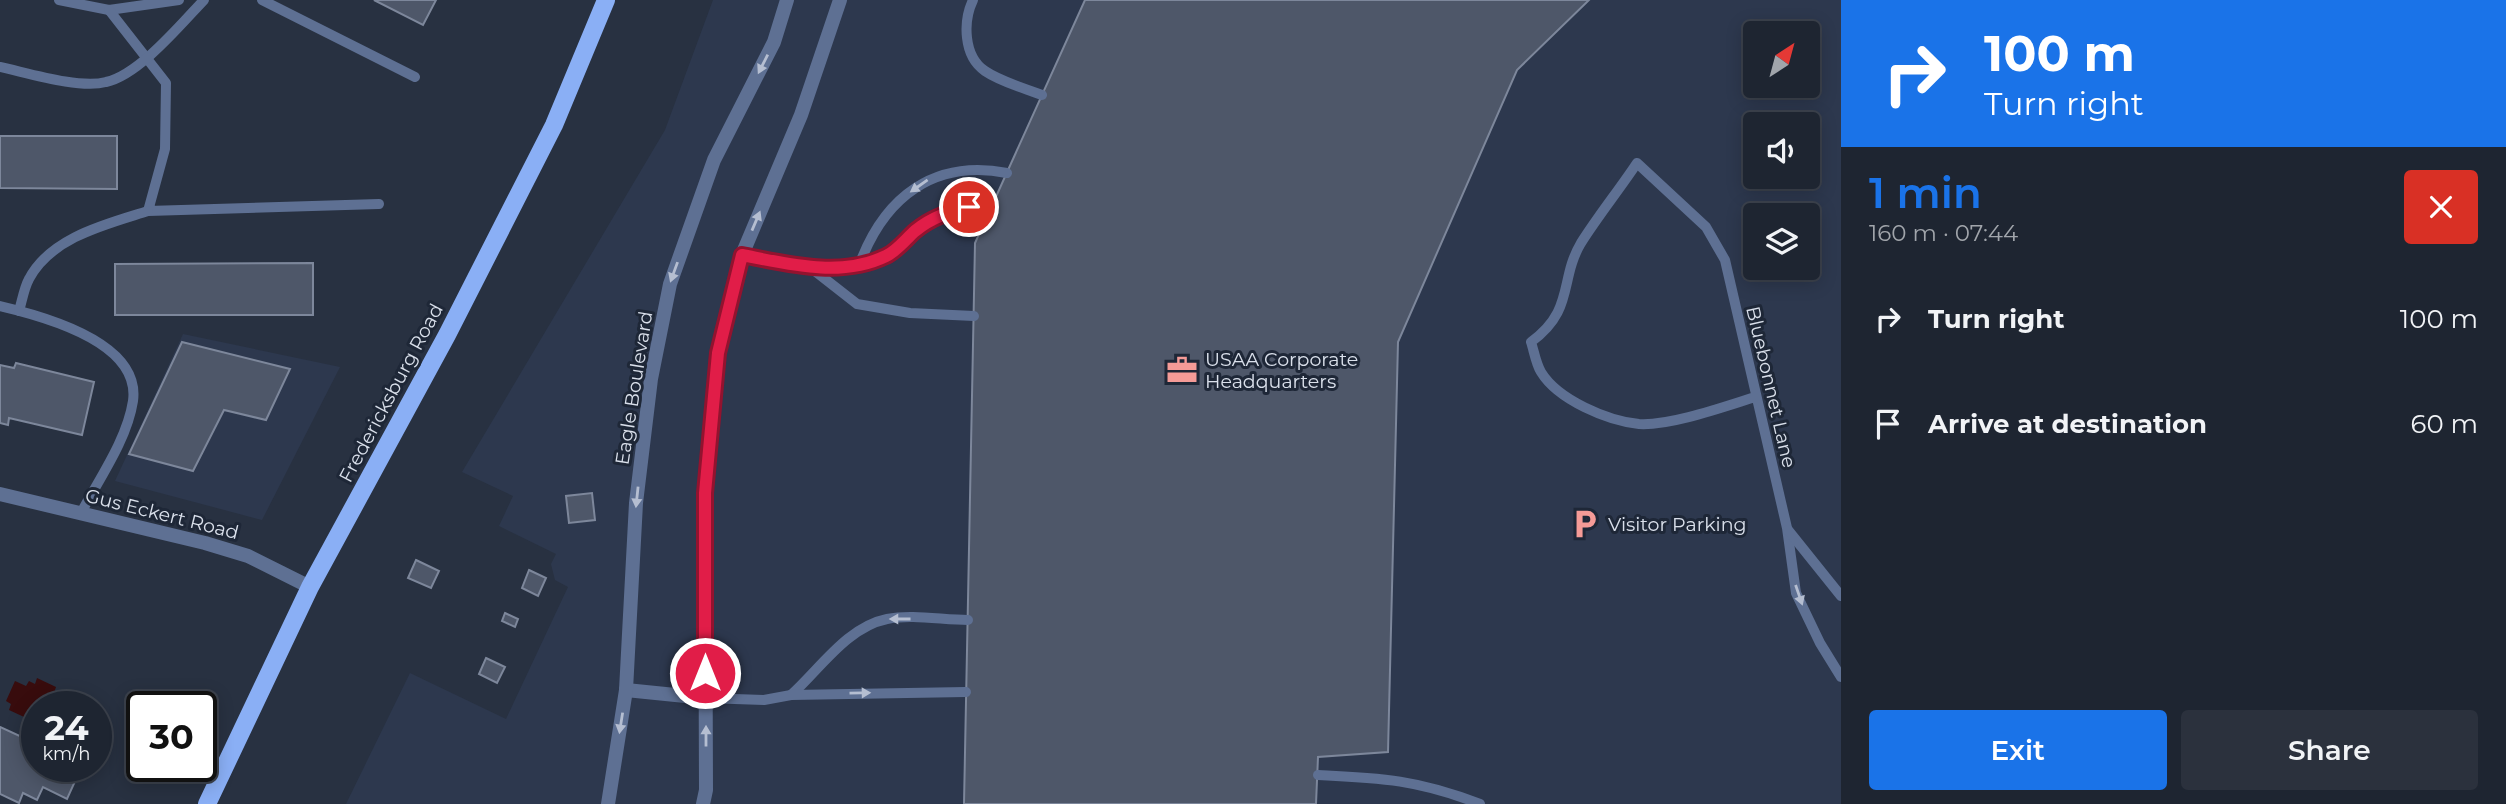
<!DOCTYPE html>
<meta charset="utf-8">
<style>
body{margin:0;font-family:Montserrat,sans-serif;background:#2b313d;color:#f1f3f6;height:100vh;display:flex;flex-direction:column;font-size:26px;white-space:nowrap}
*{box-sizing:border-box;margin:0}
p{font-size:23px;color:#a1a5ab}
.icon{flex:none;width:38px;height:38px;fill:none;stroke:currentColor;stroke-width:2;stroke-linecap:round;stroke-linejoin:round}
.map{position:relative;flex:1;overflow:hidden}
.panel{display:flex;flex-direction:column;background:#1e2531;width:665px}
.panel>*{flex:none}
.top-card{background:#1a73e8;color:#fff;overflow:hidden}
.needle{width:46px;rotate:36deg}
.fabs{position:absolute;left:1743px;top:21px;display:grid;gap:14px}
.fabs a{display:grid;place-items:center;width:77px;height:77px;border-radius:7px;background:#1e2531;box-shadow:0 4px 18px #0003,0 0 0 2px #3c424d;font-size:35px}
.speed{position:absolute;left:21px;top:691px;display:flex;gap:14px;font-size:35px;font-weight:700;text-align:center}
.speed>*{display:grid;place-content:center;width:91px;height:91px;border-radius:50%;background:#1e2531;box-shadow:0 4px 18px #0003,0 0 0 2px #3c424d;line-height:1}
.speed small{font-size:18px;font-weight:400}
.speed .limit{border:4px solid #111;border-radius:10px;background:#fff;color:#111}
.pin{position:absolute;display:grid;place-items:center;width:60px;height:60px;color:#fff;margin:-30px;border:4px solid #fff;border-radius:50%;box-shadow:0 2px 7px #0007}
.me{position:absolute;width:77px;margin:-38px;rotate:0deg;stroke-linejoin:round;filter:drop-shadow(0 0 5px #0008)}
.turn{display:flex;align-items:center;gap:24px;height:147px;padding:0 28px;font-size:32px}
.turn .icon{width:91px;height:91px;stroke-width:2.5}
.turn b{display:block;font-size:49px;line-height:60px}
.round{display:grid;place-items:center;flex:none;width:74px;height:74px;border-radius:7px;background:#2b313d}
.summary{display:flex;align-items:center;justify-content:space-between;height:119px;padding:0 28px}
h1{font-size:42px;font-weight:600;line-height:52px;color:#1a73e8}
.action{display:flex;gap:14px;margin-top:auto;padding:14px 28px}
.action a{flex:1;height:80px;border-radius:7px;background:#1a73e8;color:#fff;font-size:28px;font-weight:600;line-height:80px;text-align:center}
.action a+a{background:#2b313d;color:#f1f3f6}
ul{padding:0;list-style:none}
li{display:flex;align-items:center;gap:21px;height:105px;padding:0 28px}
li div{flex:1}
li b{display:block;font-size:26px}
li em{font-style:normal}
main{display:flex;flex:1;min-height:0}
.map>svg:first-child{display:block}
.built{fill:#2d384e;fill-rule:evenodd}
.water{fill:#380c0d}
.building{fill:#4e5769;stroke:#7d879b;stroke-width:2}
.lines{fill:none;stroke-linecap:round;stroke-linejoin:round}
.service{stroke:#5e7093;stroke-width:10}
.minor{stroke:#5e7093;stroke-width:14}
.tertiary{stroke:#5e7093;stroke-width:14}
.primary{stroke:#8aaff5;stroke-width:18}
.oneway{fill:#b5bed1}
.route-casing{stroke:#92132f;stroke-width:18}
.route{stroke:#e11d48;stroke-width:12}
.labels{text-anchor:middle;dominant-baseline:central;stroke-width:6;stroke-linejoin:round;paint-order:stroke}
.poi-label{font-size:19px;fill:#dae0eb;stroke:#1e2737;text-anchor:start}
.street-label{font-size:19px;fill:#dae0eb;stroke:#1e2737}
</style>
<main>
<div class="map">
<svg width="1841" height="804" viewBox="0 0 1841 804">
<rect width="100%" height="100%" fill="#283141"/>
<!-- built -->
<g class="built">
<path d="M713,0H1841V804H346L410,673L506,719L568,587L555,580L551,564L556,554L499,526L513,496L462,472L665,130ZM1755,33H1808V86H1755ZM1755,124H1808V177H1755ZM1755,215H1808V268H1755Z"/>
<path d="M183,334L340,367L262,520L115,481Z"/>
</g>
<!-- water -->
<path class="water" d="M37,678L56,687L54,693L59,695L56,701L63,704L61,707H37V723L9,710L11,704L6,701L15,681L26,686L29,681L35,684Z"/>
<!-- building -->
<g class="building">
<path d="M374,0H436L423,25Z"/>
<path d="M1085,0H1589L1517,70L1398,342L1388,752L1318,757L1316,804H964L975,243Z"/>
<path d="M0,136H117V189L0,188Z"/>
<path d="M313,263V315H115V264Z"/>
<path d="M182,342L290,369L266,420L224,410L193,471L129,454Z"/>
<path d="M16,363L94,382L82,435L9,418L8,425L0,423V365L14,368Z"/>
<path d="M592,493L595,520L569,523L566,496Z"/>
<path d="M416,560L439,571L431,588L408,578Z"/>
<path d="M529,570L546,578L538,596L522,588Z"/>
<path d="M505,613L518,619L515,627L502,621Z"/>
<path d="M486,658L505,667L497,683L479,674Z"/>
<path d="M0,727L37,744V766H82L67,799L43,787L37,800L23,793L19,803L0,794Z"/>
</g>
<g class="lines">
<!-- service -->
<g class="service">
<path d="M59,0L109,10L179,0"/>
<path d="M262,0L415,77"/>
<path d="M973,0C963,21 963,56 985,71C1001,82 1024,88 1042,95"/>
<path d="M109,10L166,83L165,149L148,211L379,204"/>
<path d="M0,67C28,73 79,89 106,82C139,75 181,24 204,0"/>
<path d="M742,255C788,264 840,277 886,256C895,251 903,241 911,235C935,214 959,205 990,210"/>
<path d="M860,263C885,197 934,159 1007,173"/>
<path d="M811,268L857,304L910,313L974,316"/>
<path d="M0,306C43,316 141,342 133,401C127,440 99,479 81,513"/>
<path d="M19,311C22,301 24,288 29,279C51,237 107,224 148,211"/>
<path d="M1755,397C1726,406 1670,426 1639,424C1608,421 1558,400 1541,372C1536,364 1534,351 1531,342C1575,310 1559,280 1581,243C1598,216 1619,190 1637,163L1706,227L1725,260L1787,528L1796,593L1820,643L1841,677"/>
<path d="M1788,530L1841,596"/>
<path d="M791,695C820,669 847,627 887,619C912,614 943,620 968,620"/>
<path d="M705,698L764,700L791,695L966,692"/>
<path d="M1318,775C1382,778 1419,780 1480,804"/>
</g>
<!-- minor -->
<g class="minor">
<path d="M626,690L705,698"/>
<path d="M608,804L626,690L636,503L651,379L670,284L714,160L774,42L787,0"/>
<path d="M703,804L706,790L705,493L718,353L742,255L801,115L840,0"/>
</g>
<!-- tertiary -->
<path class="tertiary" d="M0,494L205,543L248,556L310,587"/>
<!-- primary -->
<path class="primary" d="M207,804L310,587L447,335L554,125L606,0"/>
</g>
<!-- one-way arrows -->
<defs><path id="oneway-solid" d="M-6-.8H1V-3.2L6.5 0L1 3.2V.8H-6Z" transform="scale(1.75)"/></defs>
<g class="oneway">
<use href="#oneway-solid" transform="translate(763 64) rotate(117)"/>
<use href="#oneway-solid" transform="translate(919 186) rotate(145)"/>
<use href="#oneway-solid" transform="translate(756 221) rotate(-67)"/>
<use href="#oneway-solid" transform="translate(674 272) rotate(110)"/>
<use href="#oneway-solid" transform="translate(637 497) rotate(96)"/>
<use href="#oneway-solid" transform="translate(1799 595) rotate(71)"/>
<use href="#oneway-solid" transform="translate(900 619) rotate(-180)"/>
<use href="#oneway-solid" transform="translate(860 693) rotate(-1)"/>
<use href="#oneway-solid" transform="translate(621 723) rotate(99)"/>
<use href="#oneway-solid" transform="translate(706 736) rotate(-90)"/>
</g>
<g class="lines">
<!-- route casing -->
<g class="route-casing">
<path id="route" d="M705,673V493L718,353L742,255C788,264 841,278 886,256C897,251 906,239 915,231C932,217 949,212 969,207"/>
</g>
<!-- route -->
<use href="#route" class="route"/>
</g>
<!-- icons -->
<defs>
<g id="office-bare" transform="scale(2.415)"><path d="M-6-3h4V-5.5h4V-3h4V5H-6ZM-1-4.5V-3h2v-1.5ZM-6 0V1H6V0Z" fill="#f59b97" stroke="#1e2737" stroke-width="2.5" paint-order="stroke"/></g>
<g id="parking-bare" transform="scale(2.415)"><path d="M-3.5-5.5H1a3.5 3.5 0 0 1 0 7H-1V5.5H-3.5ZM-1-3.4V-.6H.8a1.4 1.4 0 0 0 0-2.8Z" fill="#f59b97" stroke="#1e2737" stroke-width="2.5" paint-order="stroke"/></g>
</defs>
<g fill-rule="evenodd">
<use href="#office-bare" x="1182" y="370"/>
<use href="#parking-bare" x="1585" y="524"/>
</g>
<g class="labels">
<!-- poi labels -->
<g class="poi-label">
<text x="1205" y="359">USAA Corporate<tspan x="1205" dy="22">Headquarters</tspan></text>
<text x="1608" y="524">Visitor Parking</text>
</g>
<!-- street labels -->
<g class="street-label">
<text transform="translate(1771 387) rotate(77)">Bluebonnet Lane</text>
<text transform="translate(634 388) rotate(-81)">Eagle Boulevard</text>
<text transform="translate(391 393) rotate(-62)">Fredericksburg Road</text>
<text transform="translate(162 514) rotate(14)">Gus Eckert Road</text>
</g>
</g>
</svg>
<div class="fabs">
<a><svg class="needle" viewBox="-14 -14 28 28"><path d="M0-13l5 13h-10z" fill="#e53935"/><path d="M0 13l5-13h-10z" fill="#a1a5ab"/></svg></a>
<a><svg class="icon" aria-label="sound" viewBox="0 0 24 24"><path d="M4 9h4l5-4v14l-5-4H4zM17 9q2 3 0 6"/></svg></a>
<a><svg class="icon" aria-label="layers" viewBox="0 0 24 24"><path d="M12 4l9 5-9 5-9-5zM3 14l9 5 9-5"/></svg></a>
</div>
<div class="speed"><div>24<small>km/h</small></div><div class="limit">30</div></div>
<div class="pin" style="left:969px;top:207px;background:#d93025"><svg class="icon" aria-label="arrive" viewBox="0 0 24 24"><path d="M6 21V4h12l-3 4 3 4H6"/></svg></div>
<svg class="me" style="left:705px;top:673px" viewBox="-20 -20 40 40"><circle r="17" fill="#e11d48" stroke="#fff" stroke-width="3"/><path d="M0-11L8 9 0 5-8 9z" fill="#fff"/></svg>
</div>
<section class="panel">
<div class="top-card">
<div class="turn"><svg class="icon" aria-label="right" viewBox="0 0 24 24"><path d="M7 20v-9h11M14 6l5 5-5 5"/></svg><div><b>100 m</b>Turn right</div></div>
</div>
<div class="summary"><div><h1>1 min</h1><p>160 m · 07:44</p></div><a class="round" style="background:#d93025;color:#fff"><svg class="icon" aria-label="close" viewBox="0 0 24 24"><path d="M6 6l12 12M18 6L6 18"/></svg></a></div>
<ul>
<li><svg class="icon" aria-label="right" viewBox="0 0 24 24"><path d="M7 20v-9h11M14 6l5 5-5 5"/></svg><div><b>Turn right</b></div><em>100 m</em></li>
<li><svg class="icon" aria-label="arrive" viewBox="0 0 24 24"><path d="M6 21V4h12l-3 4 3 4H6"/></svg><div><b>Arrive at destination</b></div><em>60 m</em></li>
</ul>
<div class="action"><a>Exit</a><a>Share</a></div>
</section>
</main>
